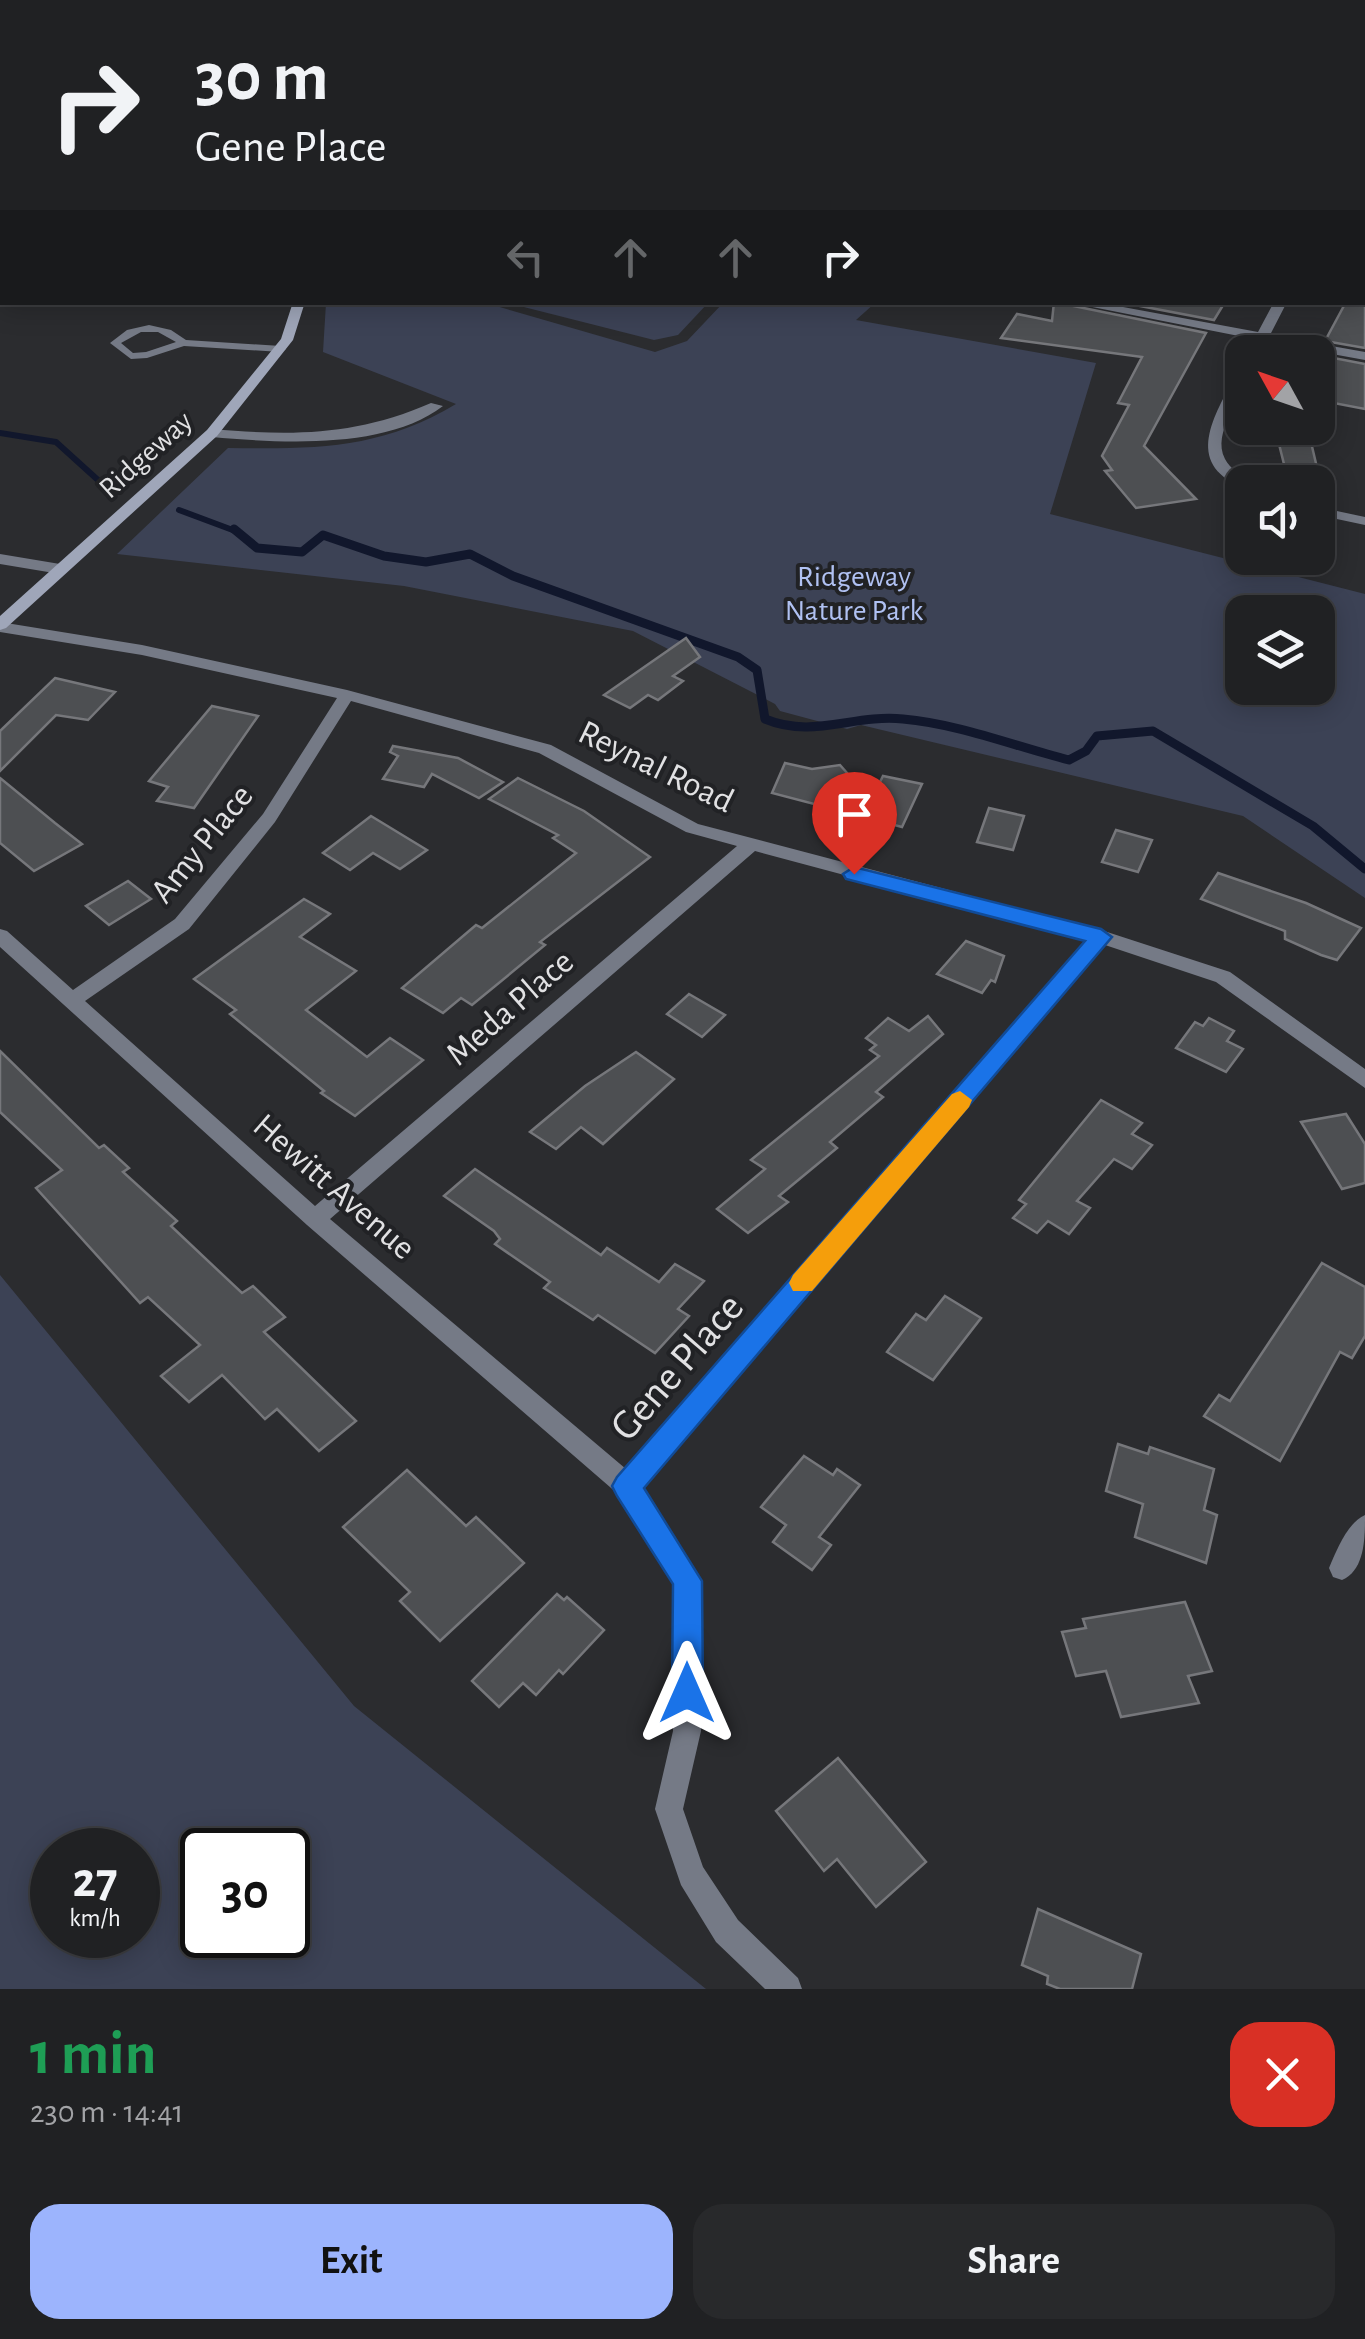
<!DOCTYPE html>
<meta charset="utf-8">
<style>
body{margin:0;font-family:"Alegreya Sans",sans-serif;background:#28292b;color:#f1f3f6;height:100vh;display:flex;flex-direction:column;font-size:38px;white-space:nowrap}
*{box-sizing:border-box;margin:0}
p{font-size:32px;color:#a2a3a6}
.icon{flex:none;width:55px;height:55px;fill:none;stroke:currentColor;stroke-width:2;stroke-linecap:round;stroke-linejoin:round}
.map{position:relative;height:1989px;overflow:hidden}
.side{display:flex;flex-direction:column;background:#202123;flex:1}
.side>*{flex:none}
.hud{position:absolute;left:0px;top:0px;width:1365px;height:305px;box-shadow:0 5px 25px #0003,0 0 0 2px #3d3e41;background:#202123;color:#f1f3f6;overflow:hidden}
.needle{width:65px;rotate:310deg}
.tools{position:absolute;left:1225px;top:335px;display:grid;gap:20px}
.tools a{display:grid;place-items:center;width:110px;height:110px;border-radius:20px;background:#202123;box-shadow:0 5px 25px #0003,0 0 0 2px #3d3e41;font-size:50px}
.speed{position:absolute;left:30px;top:1828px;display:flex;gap:20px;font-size:50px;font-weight:700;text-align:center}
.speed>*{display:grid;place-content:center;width:130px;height:130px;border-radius:50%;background:#202123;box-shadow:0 5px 25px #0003,0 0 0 2px #3d3e41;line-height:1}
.speed small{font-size:25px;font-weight:400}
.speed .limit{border:5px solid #111;border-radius:15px;background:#fff;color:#111}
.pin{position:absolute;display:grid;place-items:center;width:85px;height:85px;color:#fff;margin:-102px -42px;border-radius:50% 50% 50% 0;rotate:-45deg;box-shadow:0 0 10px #0007}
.pin .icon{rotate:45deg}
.me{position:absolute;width:110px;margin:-55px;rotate:0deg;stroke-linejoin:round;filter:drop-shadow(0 0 8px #0008)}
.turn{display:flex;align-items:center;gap:35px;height:210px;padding:0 30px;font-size:45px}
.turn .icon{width:130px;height:130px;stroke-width:2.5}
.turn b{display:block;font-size:70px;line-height:85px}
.lanes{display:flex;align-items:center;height:95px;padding:0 30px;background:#0003;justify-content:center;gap:50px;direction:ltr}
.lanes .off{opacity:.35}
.round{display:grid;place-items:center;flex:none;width:105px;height:105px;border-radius:30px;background:#28292b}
.summary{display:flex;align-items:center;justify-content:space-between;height:170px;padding:0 30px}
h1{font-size:60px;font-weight:700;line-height:75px;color:#1e9e55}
.button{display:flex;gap:20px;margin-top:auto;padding:20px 30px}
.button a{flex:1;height:115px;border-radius:30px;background:#9cb4fd;color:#111;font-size:40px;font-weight:700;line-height:115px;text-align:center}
.button a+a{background:#28292b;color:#f1f3f6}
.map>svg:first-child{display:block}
.green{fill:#3c4255;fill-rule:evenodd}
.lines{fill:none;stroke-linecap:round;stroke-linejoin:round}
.stream-far1{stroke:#11172c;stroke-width:6}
.stream{stroke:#11172c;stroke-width:9}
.building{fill:#4d4f52;stroke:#76777b;stroke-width:2.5}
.lane{fill:#757a86;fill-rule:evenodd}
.street{fill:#757a86;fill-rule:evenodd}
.secondary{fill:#9fa6b9;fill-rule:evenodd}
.primary{fill:#bfc8e1;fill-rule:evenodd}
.route{fill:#1a73e8;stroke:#114b97;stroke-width:2.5}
.slow{fill:#f59e0b}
.labels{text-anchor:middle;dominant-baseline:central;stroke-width:8;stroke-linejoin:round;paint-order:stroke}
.far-street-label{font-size:30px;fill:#e1e1e3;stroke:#212225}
.far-park-label{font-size:30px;fill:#b0c1f2;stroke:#212225}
.street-label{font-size:35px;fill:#e1e1e3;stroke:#212225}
.near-street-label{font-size:42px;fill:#e1e1e3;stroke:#212225}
</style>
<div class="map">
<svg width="1365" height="1989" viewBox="0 0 1365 1989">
<rect width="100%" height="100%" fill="#2b2c2f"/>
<!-- green -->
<g class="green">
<path d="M326,303H486L655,352L687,341L723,303H875L856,320L1096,363L1050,514L1365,594V898L1243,816L861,725L847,729L780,711L775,704L633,631L404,586L117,554L228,448C314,449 379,450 456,404L323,352ZM1242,612H1318V688H1242Z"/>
<path d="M508,303H708L678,335L654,340Z"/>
<path d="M0,1275L354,1706L706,1989H0ZM52,1850H138V1935H52ZM202,1850H288V1935H202Z"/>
</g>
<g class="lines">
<!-- stream-far1 -->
<g class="stream-far1">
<path d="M0,433L56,442L109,490"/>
<path d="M179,510L238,532"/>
</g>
<!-- stream -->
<path class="stream" d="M234,529L257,548L302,552L323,535L384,556L426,562L470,554L513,576L738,657L757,670L765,719C813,739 853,714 903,719C959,724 1014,746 1069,760L1086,751L1097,736L1153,731L1313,826L1365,869"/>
</g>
<!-- building -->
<g class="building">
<path d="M1365,269V348L1325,341L1346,302H1362Z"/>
<path d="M1054,302L1206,333L1144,446L1196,499L1136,508L1105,471L1112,470L1102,456L1129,405L1118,403L1142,357L1001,338L1017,314L1052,321Z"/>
<path d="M1119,302H1225L1214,320Z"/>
<path d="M1318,355L1365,364V409L1318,400Z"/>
<path d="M1277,436L1310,438L1318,472L1291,471L1284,464Z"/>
<path d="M686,638L700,657L673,676L683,681L658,700L648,695L630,708L604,695Z"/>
<path d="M55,678L115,692L88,720L56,715L0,771V731Z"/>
<path d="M212,706L258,716L194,808L157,801L168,787L149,781Z"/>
<path d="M393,746L458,758L503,782L479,798L432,774L424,787L383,779L398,756L390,752Z"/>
<path d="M785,763L812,769L840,765L871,800L883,776L922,784L902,827L772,793Z"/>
<path d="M0,778L55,823L82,844L34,871L0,843Z"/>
<path d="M518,778L584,811L650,857L540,942L545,945L472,1005L461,998L443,1013L402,988L476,925L482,928L576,853L553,838L558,835L489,799Z"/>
<path d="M989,808L1024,816L1013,850L977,842Z"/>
<path d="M371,816L427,850L400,869L373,853L350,870L323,853Z"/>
<path d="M1116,830L1152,840L1138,872L1102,862Z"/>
<path d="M1218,873L1306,903L1361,928L1337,960L1321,955L1285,939V931L1201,899Z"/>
<path d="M128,881L151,899L109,925L86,906Z"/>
<path d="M304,899L330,914L300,937L356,971L306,1010L367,1057L390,1038L423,1060L355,1116L321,1093L324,1091L230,1014L236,1010L194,979Z"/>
<path d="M966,941L1004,956L995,982L991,980L982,993L937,974Z"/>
<path d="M689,994L725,1015L702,1037L667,1014Z"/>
<path d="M928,1016L943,1034L876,1092L883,1097L830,1142L837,1148L779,1196L788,1202L748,1233L717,1209L765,1169L751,1160L879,1056L870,1050L876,1045L866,1038L888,1018L909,1031Z"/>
<path d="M1209,1018L1234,1031L1227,1041L1243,1049L1226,1072L1176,1048L1195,1022L1203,1026Z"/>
<path d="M0,1051L99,1148L104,1145L129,1168L123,1172L177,1221L171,1226L242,1293L253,1286L285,1317L264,1332L356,1421L319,1451L277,1409L265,1419L222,1375L189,1402L161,1376L200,1345L148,1297L140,1303L36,1188L62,1170L0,1112Z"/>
<path d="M636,1052L674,1079L603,1144L581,1127L556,1149L530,1132L585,1086Z"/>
<path d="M1101,1100L1142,1123L1132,1134L1152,1145L1132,1169L1114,1159L1077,1201L1090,1208L1069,1234L1048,1221L1037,1233L1013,1218L1026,1204L1019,1200Z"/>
<path d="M1346,1114L1365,1144V1183L1342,1189L1301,1122Z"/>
<path d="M475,1169L601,1255L607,1248L659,1282L675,1264L704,1281L678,1309L689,1316L655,1353L598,1315L593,1320L544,1288L550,1282L495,1244L500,1239L494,1231L444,1196Z"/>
<path d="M1322,1263L1365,1287V1336L1352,1358L1340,1352L1280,1461L1204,1416L1219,1395L1230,1401Z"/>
<path d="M945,1296L981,1318L933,1380L887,1352L916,1314L926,1320Z"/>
<path d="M1118,1444L1148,1454L1150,1447L1214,1469L1204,1510L1217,1515L1206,1563L1135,1537L1143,1504L1106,1491Z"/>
<path d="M804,1456L833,1475L837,1469L860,1485L819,1537L831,1545L812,1570L773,1542L786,1525L761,1507Z"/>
<path d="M407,1470L466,1526L476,1517L524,1563L440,1641L400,1601L410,1592L343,1527Z"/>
<path d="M557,1594L564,1600L567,1597L604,1630L563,1674L559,1670L536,1695L523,1683L499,1707L472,1681Z"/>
<path d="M1185,1602L1212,1671L1188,1676L1199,1703L1121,1717L1106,1671L1076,1676L1062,1632L1086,1628L1083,1619Z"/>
<path d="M838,1758L926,1862L876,1907L837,1859L824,1871L776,1811Z"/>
<path d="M1038,1909L1141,1954L1132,1989H1060L1047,1984L1048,1976L1022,1965Z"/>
</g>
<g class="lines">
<!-- lane -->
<g class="lane">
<path d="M666,0H675L678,2H670Z"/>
<rect x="0" y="19" width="2" height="4"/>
<path d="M149,325L171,330L186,340L281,346L286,349L281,352L184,346L147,358L131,359L110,343L127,330ZM141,332H158L176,342L146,352L133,353L121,343Z"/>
</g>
<!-- street -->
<g class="street">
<path d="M378,0H389L391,2H380Z"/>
<path d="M1362,147H1365L1362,156Z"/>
<rect x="0" y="172" width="2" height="7"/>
<rect x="1362" y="223" width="3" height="8"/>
<path d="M1067,302H1096L1258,332L1274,302H1287L1270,335L1365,352V360L1266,342L1260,352H1248L1254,339Z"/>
<path d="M1242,372C1244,402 1211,431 1225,459C1230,469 1241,475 1249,482H1242V487C1183,463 1215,415 1235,376Z"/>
<path d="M431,403L443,406C386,450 280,443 212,437L205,433L212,429C293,436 355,436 431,403Z"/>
<path d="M1318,507L1365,517V525L1318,515Z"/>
<path d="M0,554L60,564L68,569L60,574L0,564Z"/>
<path d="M0,622L142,645L347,690L551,745L698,824L1101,930L1230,972L1365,1069V1088L1216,982L1105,945L642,1487L700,1581L701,1731L683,1809L703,1867L738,1920L798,1978L802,1989H765L716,1942L681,1885L655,1809L673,1731L674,1584L618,1494L307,1225L0,947V929L7,931L73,990L175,919L263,814L337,698L142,655L0,632ZM351,701L539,753L686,832L737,846L315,1206L85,1001L189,929L275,822ZM755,851L1087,940L626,1469L330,1219Z"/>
<path d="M1365,1515C1365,1538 1365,1570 1342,1580L1333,1577L1329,1568C1336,1551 1348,1522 1365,1515Z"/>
</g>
<!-- secondary -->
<path class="secondary" d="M293,302H305L293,340L217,436L6,628L0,630V616L207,430L281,339Z"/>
<!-- primary -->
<g class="primary">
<path d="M817,0H847L849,2H819Z"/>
<path d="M934,0H966L968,2H936Z"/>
<rect x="1362" y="51" width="3" height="8"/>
</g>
</g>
<!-- route -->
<path class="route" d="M854,867L1101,929L1112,937L644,1488L702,1581L703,1693L698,1704L687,1709L676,1704L672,1693L673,1584L617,1496L612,1486L617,1477L1085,941L846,879L843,874Z"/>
<!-- slow -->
<path class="slow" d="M960,1091L972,1100L969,1107L812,1291H793L789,1283L793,1275L952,1094Z"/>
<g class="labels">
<!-- far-street labels -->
<g class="far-street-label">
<text transform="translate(146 455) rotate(-42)">Ridgeway</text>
</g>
<!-- far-park labels -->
<g class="far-park-label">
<text x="854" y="577">Ridgeway<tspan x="854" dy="34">Nature Park</tspan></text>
</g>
<!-- street labels -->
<g class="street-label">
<text transform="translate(656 767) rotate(26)">Reynal Road</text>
<text transform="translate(202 844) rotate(-51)">Amy Place</text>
<text transform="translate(510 1008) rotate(-41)">Meda Place</text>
<text transform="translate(334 1187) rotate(41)">Hewitt Avenue</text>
</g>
<!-- near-street labels -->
<g class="near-street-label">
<text transform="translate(677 1367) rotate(-49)">Gene Place</text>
</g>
</g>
</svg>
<div class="tools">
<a><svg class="needle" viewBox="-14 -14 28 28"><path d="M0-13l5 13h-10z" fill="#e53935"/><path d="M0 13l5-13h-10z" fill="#a2a3a6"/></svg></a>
<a><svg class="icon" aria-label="sound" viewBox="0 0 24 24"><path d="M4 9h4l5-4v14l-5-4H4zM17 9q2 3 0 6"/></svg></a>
<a><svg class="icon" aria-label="layers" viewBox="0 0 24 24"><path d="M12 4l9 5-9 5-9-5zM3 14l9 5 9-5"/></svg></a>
</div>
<div class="speed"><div>27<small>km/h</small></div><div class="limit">30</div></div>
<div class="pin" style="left:854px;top:874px;background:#d93025"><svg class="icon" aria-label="arrive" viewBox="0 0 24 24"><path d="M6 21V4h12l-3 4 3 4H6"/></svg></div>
<svg class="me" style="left:687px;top:1693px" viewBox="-20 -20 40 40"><path d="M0-17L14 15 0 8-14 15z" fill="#1a73e8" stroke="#fff" stroke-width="4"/></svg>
<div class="hud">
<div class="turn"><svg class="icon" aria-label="right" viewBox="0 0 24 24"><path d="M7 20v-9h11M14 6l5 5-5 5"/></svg><div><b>30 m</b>Gene Place</div></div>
<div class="lanes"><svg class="icon off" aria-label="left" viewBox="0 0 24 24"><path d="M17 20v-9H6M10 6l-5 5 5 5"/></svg><svg class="icon off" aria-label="ahead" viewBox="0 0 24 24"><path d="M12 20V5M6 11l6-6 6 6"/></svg><svg class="icon off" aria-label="ahead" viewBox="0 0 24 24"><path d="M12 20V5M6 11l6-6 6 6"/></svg><svg class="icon" aria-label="right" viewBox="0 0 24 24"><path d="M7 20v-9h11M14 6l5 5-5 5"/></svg></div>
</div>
</div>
<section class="side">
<div class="summary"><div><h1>1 min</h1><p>230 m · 14:41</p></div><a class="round" style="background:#d93025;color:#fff"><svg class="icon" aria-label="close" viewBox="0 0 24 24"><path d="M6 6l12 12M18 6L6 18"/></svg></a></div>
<div class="button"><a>Exit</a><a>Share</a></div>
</section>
